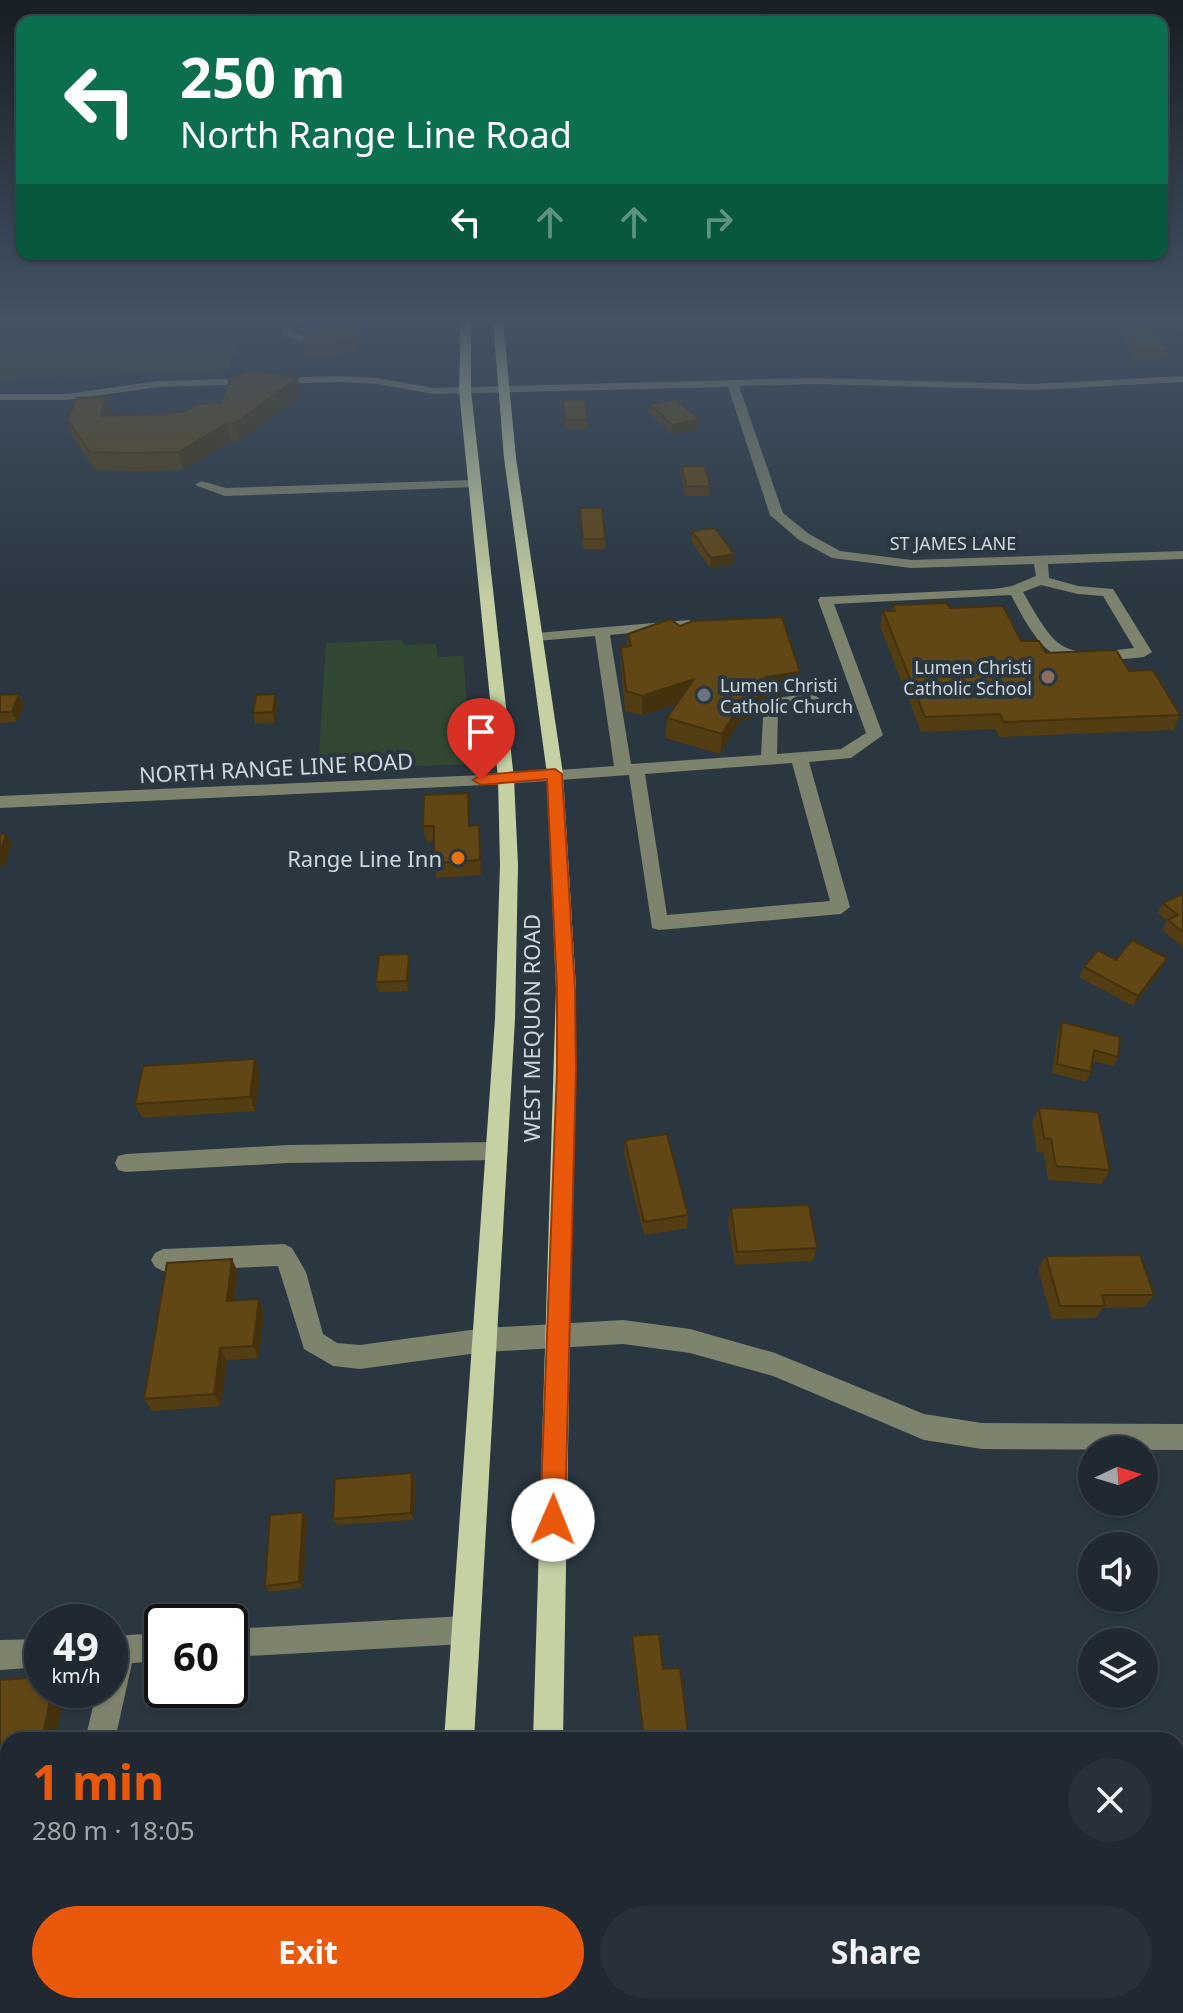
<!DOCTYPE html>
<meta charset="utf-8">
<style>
body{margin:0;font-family:"Noto Sans",sans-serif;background:#283139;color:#f1f3f6;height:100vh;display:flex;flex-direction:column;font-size:30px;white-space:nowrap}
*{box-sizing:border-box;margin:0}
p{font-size:26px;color:#a2a6ab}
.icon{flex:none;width:44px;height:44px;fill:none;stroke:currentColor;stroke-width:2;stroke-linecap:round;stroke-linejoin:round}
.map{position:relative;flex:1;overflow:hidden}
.side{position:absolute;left:0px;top:1732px;width:1184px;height:282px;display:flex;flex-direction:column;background:#202931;border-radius:24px 24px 0 0;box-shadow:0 2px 6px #0004,0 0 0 2px #3d454d}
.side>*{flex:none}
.hud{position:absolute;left:16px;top:16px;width:1152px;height:244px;border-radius:16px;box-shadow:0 2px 6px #0004,0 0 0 2px #3d454d;background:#0b6e4f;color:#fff;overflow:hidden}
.needle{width:52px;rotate:86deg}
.controls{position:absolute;left:1078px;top:1436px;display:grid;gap:16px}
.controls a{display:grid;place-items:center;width:80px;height:80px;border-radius:50%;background:#202931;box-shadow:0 2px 6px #0004,0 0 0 2px #3d454d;font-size:40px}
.speed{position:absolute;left:24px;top:1604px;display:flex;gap:16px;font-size:40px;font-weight:700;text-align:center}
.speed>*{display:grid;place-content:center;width:104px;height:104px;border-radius:50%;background:#202931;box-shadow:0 2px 6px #0004,0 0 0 2px #3d454d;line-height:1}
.speed small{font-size:20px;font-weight:400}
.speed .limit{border:4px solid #111;border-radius:12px;background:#fff;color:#111}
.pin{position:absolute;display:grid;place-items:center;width:68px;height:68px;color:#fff;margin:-82px -34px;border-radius:50% 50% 50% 0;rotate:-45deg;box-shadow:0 0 8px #0007}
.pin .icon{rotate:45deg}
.me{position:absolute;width:88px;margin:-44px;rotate:1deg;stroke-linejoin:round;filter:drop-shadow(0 0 6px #0008)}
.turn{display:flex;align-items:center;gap:28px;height:168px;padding:0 32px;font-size:36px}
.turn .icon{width:104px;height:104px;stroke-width:2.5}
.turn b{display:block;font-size:56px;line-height:68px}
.lanes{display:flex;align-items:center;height:76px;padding:0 32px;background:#0003;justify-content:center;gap:40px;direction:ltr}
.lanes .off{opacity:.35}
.round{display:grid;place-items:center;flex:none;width:84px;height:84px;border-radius:42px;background:#283139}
.overview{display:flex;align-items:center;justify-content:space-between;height:136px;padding:0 32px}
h1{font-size:48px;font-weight:700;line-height:60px;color:#ea580c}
.action{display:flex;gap:16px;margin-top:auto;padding:16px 32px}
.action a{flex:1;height:92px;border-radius:48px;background:#ea580c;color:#fff;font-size:32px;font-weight:700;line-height:92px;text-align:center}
.action a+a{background:#283139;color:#f1f3f6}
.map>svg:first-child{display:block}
.green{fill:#334833}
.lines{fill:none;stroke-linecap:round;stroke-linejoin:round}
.minor{fill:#7d836d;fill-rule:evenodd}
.major{fill:#c5d0a3;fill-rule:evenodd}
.wall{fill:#533d13}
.shaded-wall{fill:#44320f}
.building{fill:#614716;stroke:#44320f;stroke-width:2}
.route{fill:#ea580c;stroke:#983908;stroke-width:2}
.education-dot{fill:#8d6e63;stroke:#2a3741;stroke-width:3}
.worship-dot{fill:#6b7280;stroke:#2a3741;stroke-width:3}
.food-dot{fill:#e8710a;stroke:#2a3741;stroke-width:3}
.labels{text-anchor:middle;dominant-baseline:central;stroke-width:8;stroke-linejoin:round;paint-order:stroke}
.far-street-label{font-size:18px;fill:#cfd7dd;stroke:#2a3741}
.far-poi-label{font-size:18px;fill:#cfd7dd;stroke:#2a3741;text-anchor:end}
.street-label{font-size:22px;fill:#cfd7dd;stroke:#2a3741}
.poi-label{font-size:22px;fill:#cfd7dd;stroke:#2a3741;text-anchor:end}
</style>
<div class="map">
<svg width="1183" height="2013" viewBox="0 0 1183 2013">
<rect width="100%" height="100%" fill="#2a3741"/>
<!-- green -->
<g class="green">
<path d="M0,320H246L228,370L0,381Z"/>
<path d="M402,640L403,645L436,644L438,657L463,656L472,764L318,770L326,643Z"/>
</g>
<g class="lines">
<!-- minor -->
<g class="minor">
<path d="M288,320H312L292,328L293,332C313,340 324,337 338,320H348C330,345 312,347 284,336L282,328Z"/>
<path d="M1171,320H1182L1183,330Z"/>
<path d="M341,376L377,378L434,388L813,378L1033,384L1183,376V382L1033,390L813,384L739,386L783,513L809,534L840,551L911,560L1183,551V559L1048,564L1049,578L1078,586L1113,589L1152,652L1144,657C1061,665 1051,672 1011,595L834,604L883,735L851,758L809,762L850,907L841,914L659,930L652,928L629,775L506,784L0,808V796L506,774L614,766L595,636L537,641L530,637L537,633L689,620L696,624L694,627L610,635L631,764L761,755L764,700L811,693L819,698L817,701L778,707L777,754L841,749L866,733L818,600L820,597L994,589L1012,586L1036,576L1034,564L911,568L832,558L799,540L770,515L728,387L434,394L377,384L341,382L158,387L66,400H0V394H66L158,381ZM1041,585L1078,594L1103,596L1134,648C1061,657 1059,655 1023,592ZM792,763L830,901L667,915L645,774Z"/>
<path d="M473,480L479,484L478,487L225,496L195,485L201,481L226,488Z"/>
<path d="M497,1142L505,1144L508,1151L505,1158L497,1160L288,1163L126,1172L118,1170L115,1163L118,1156L126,1154L288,1145Z"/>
<path d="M284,1244L292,1248L306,1272L323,1334L337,1343L360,1345L485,1328L623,1320L690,1329L775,1353L924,1414L982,1423L1183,1424V1450L982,1449L924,1440L773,1376L690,1353L623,1344L485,1352L360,1369L333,1366L304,1349L278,1266L163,1271L155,1267L151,1260L155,1253L163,1249Z"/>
<path d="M464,1616L474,1620L478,1630L474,1640L464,1644L230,1657V1629Z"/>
<path d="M162,1633V1661L132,1663L115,1740H85L97,1690H110V1636Z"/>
<path d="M42,1639V1667L0,1670V1640Z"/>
<path d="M8,1915V1947L0,1948V1916Z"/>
</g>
<!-- major -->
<g class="major">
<path d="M461,320H471V391L514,779L518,865L515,1019L474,1740H444L495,1019L500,865L498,779L459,391Z"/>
<path d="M493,320H503L516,458L563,774L576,989L563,1740H533L556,989L547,774L504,458Z"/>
<rect x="433" y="2006" width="34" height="7"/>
<rect x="529" y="2006" width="34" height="7"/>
</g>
</g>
<!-- wall -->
<g class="wall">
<path d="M359,320L356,352H339L338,357H305L303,346L327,331Z"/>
<path d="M1118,320H1142L1169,351L1165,360L1133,359Z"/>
<path d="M301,396L239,440L231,441L183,470L139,471L96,470L73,438L67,420L107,397L112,415L163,414L186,411L221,403Z"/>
<path d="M563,400L587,420V429L565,430Z"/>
<path d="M650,404L698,429L672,434L649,413Z"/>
<path d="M682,466L710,486L709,496H685L681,476Z"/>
<path d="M580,508L605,539V549H583Z"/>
<path d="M692,531L734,564L710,568L691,541Z"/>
<path d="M893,605L950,608L1046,653L1129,671L1180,715L1174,730L999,737L995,729L921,732L880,626L883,611H892Z"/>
<path d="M680,626L800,672L797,692L764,697L755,717L740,721L720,754L665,738L667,718L676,704L642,715L625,711L621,666V647H627L628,634Z"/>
<path d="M19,694L24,704L17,722L0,723V695Z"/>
<path d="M275,694L278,704L275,723L255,724L253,713Z"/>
<path d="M469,808L470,826L480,840L481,875L436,878L434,863V841H426L423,826Z"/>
<path d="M1183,894V947L1162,930L1167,921L1158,913L1163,903Z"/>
<path d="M1167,958L1162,968L1133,1006L1079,977L1084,967L1116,960Z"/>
<path d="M410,965L408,991L378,992L376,982Z"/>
<path d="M1062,1022L1118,1057L1113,1066L1093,1061L1091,1072L1086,1082L1052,1073L1058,1032Z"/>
<path d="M260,1074L255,1111L142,1118L135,1104Z"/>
<path d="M1039,1108L1110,1170L1102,1184L1048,1180L1044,1153L1037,1152L1032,1122Z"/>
<path d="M625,1140L688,1215L687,1228L644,1235L624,1154Z"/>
<path d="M731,1208L817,1248L813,1261L735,1265L728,1222Z"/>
<path d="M1046,1256L1154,1295L1144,1307L1103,1308L1096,1318L1052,1319L1038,1269Z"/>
<path d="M238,1272L235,1300L259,1299L264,1311L259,1358L227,1360L221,1406L152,1411L144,1399Z"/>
<path d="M412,1473L415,1480L414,1520L337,1525L333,1519Z"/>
<path d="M303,1512L307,1519L303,1588L269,1592L265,1586Z"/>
<path d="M632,1636L663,1669L689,1740H643L631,1641Z"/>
<path d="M0,1680L8,1740V1820H0Z"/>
</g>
<!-- shaded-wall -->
<g class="shaded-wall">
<path d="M319,320H334L322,331L309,333L307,322Z"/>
<path d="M357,320H359L356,352L354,341Z"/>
<path d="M298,378L301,396L239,440L235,423Z"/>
<path d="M107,397L113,414L105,433L100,416Z"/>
<path d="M699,419L698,429L672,434V425Z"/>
<path d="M227,423L231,441L183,470L179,452Z"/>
<path d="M734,554V564L710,568L711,558Z"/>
<path d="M800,672L797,692L764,697L755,717L740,721L720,754L722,734L742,701L766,677Z"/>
<path d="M694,679L692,699L642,715V696Z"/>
<path d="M19,694L24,704L17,722L12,712Z"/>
<path d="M275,694L278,704L275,723L273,712Z"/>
<path d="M6,834L12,844L3,870L0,863V853Z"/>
<path d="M409,954L410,965L408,991L407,981Z"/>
<path d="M1167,958L1162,968L1133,1006L1138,996Z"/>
<path d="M255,1059L260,1074L255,1111L250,1097Z"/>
<path d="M232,1259L238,1272L233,1313L227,1301Z"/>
<path d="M259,1299L264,1311L259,1358L253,1346Z"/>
<path d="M220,1348L227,1360L221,1406L214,1394Z"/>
<path d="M412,1473L415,1480L414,1520L411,1513Z"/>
<path d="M303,1512L307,1519L303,1588L299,1582Z"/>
<path d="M52,1690H65L55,1740H42Z"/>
</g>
<!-- building -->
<g class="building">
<path d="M338,320H357L354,341H338L337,346H303L305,334L327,331Z"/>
<path d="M1125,320H1142L1169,351L1136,350Z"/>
<path d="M257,370L298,378L235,423H227L179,452L134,453L90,452L67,420L77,398L107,397L100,416L163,414L186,411L198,404L221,403L231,377L244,372Z"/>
<path d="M676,399L699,419L672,425L650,404Z"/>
<path d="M563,400H585L587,420H565Z"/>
<path d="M682,466H705L710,486L686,487Z"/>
<path d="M580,508H602L605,539H583Z"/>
<path d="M715,528L734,554L711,558L692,531Z"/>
<path d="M947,603L950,608L1003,606L1021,641H1039L1046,653L1116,650L1129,671L1153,670L1180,715L1004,722L1000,714L925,717L883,611H895L893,605Z"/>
<path d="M782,617L800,672L766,677L757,698L742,701L722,734L667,718L694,679L642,696L626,691L621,647L631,646L628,634L670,619L680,626L693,621Z"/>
<path d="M19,694L12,712H0V695Z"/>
<path d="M275,694L273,712L253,713L256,695Z"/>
<path d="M468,793L469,826L479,825L480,860L434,863V826H423L424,795Z"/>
<path d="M0,834H6L0,853Z"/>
<path d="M1183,894V932L1168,920L1178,915L1163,903Z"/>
<path d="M1132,940L1167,958L1138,996L1084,967L1098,950L1116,960Z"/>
<path d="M409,954L407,981L376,982L379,955Z"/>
<path d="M1062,1022L1120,1037L1118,1057L1094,1050L1091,1072L1057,1064Z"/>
<path d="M255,1059L250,1097L135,1104L143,1066Z"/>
<path d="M1039,1108L1098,1112L1110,1170L1056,1166L1051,1139L1044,1138Z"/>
<path d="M667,1134L688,1215L644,1222L625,1140Z"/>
<path d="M809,1205L817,1248L737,1252L731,1208Z"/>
<path d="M1140,1255L1154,1295H1102L1105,1306H1060L1046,1256Z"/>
<path d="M232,1259L227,1301L259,1299L253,1346L220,1348L214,1394L144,1399L167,1263Z"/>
<path d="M412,1473L411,1513L333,1519L335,1479Z"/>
<path d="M303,1512L299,1582L265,1586L270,1515Z"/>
<path d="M659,1634L663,1669L680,1668L689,1740H644L632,1636Z"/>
<path d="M42,1677V1690H52L42,1740H8V1814L0,1815V1680Z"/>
</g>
<!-- sky -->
<linearGradient id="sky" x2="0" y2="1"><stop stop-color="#171e24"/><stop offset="0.53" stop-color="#445365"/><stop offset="1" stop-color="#445365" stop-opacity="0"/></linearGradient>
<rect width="1183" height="602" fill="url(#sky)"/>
<!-- route -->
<path class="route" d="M555,769L562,774L575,989L576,1070L565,1520L562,1529L553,1533L544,1529L540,1520L557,1070V989L547,779L481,785L473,780L481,775Z"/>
<!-- markers -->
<circle class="education-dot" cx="1048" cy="677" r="8"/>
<circle class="worship-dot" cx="704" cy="695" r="8"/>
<circle class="food-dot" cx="458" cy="858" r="8"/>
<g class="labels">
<!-- far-street labels -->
<g class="far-street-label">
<text x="953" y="543">ST JAMES LANE</text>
</g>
<!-- far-poi labels -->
<g class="far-poi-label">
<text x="1032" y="667">Lumen Christi<tspan x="1032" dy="21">Catholic School</tspan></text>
<text x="720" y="685" text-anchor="start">Lumen Christi<tspan x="720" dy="21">Catholic Church</tspan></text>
</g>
<!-- street labels -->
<g class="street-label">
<text transform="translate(276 767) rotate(-3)">NORTH RANGE LINE ROAD</text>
<text transform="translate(531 1028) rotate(-90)">WEST MEQUON ROAD</text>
</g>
<!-- poi labels -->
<g class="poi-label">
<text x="442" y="858">Range Line Inn</text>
</g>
</g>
</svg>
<div class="controls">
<a><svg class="needle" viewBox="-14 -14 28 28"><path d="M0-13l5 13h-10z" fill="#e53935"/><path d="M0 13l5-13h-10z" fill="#a2a6ab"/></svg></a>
<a><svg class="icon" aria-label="sound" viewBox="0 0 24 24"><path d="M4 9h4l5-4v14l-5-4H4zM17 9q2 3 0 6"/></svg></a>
<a><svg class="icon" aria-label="layers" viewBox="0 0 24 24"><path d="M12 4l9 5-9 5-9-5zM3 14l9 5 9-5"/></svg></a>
</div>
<div class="speed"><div>49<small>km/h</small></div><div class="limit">60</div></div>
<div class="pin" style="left:481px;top:780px;background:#d93025"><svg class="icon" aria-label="arrive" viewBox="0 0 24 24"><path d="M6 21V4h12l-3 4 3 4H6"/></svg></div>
<svg class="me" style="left:553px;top:1520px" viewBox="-20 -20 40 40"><circle r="19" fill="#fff"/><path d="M0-13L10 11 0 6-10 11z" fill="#ea580c"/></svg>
<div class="hud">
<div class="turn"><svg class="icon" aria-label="left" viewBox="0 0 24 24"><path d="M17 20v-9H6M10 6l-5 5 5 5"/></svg><div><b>250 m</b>North Range Line Road</div></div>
<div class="lanes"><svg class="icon" aria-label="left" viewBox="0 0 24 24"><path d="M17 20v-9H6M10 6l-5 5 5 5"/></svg><svg class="icon off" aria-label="ahead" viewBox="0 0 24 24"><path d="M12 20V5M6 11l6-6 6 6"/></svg><svg class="icon off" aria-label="ahead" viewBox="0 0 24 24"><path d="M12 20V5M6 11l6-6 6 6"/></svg><svg class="icon off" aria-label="right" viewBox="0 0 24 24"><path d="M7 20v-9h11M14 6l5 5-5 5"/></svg></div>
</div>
<section class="side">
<div class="overview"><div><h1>1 min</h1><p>280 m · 18:05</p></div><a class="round"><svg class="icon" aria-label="close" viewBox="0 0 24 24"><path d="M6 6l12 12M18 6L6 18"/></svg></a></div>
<div class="action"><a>Exit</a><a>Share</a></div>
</section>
</div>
